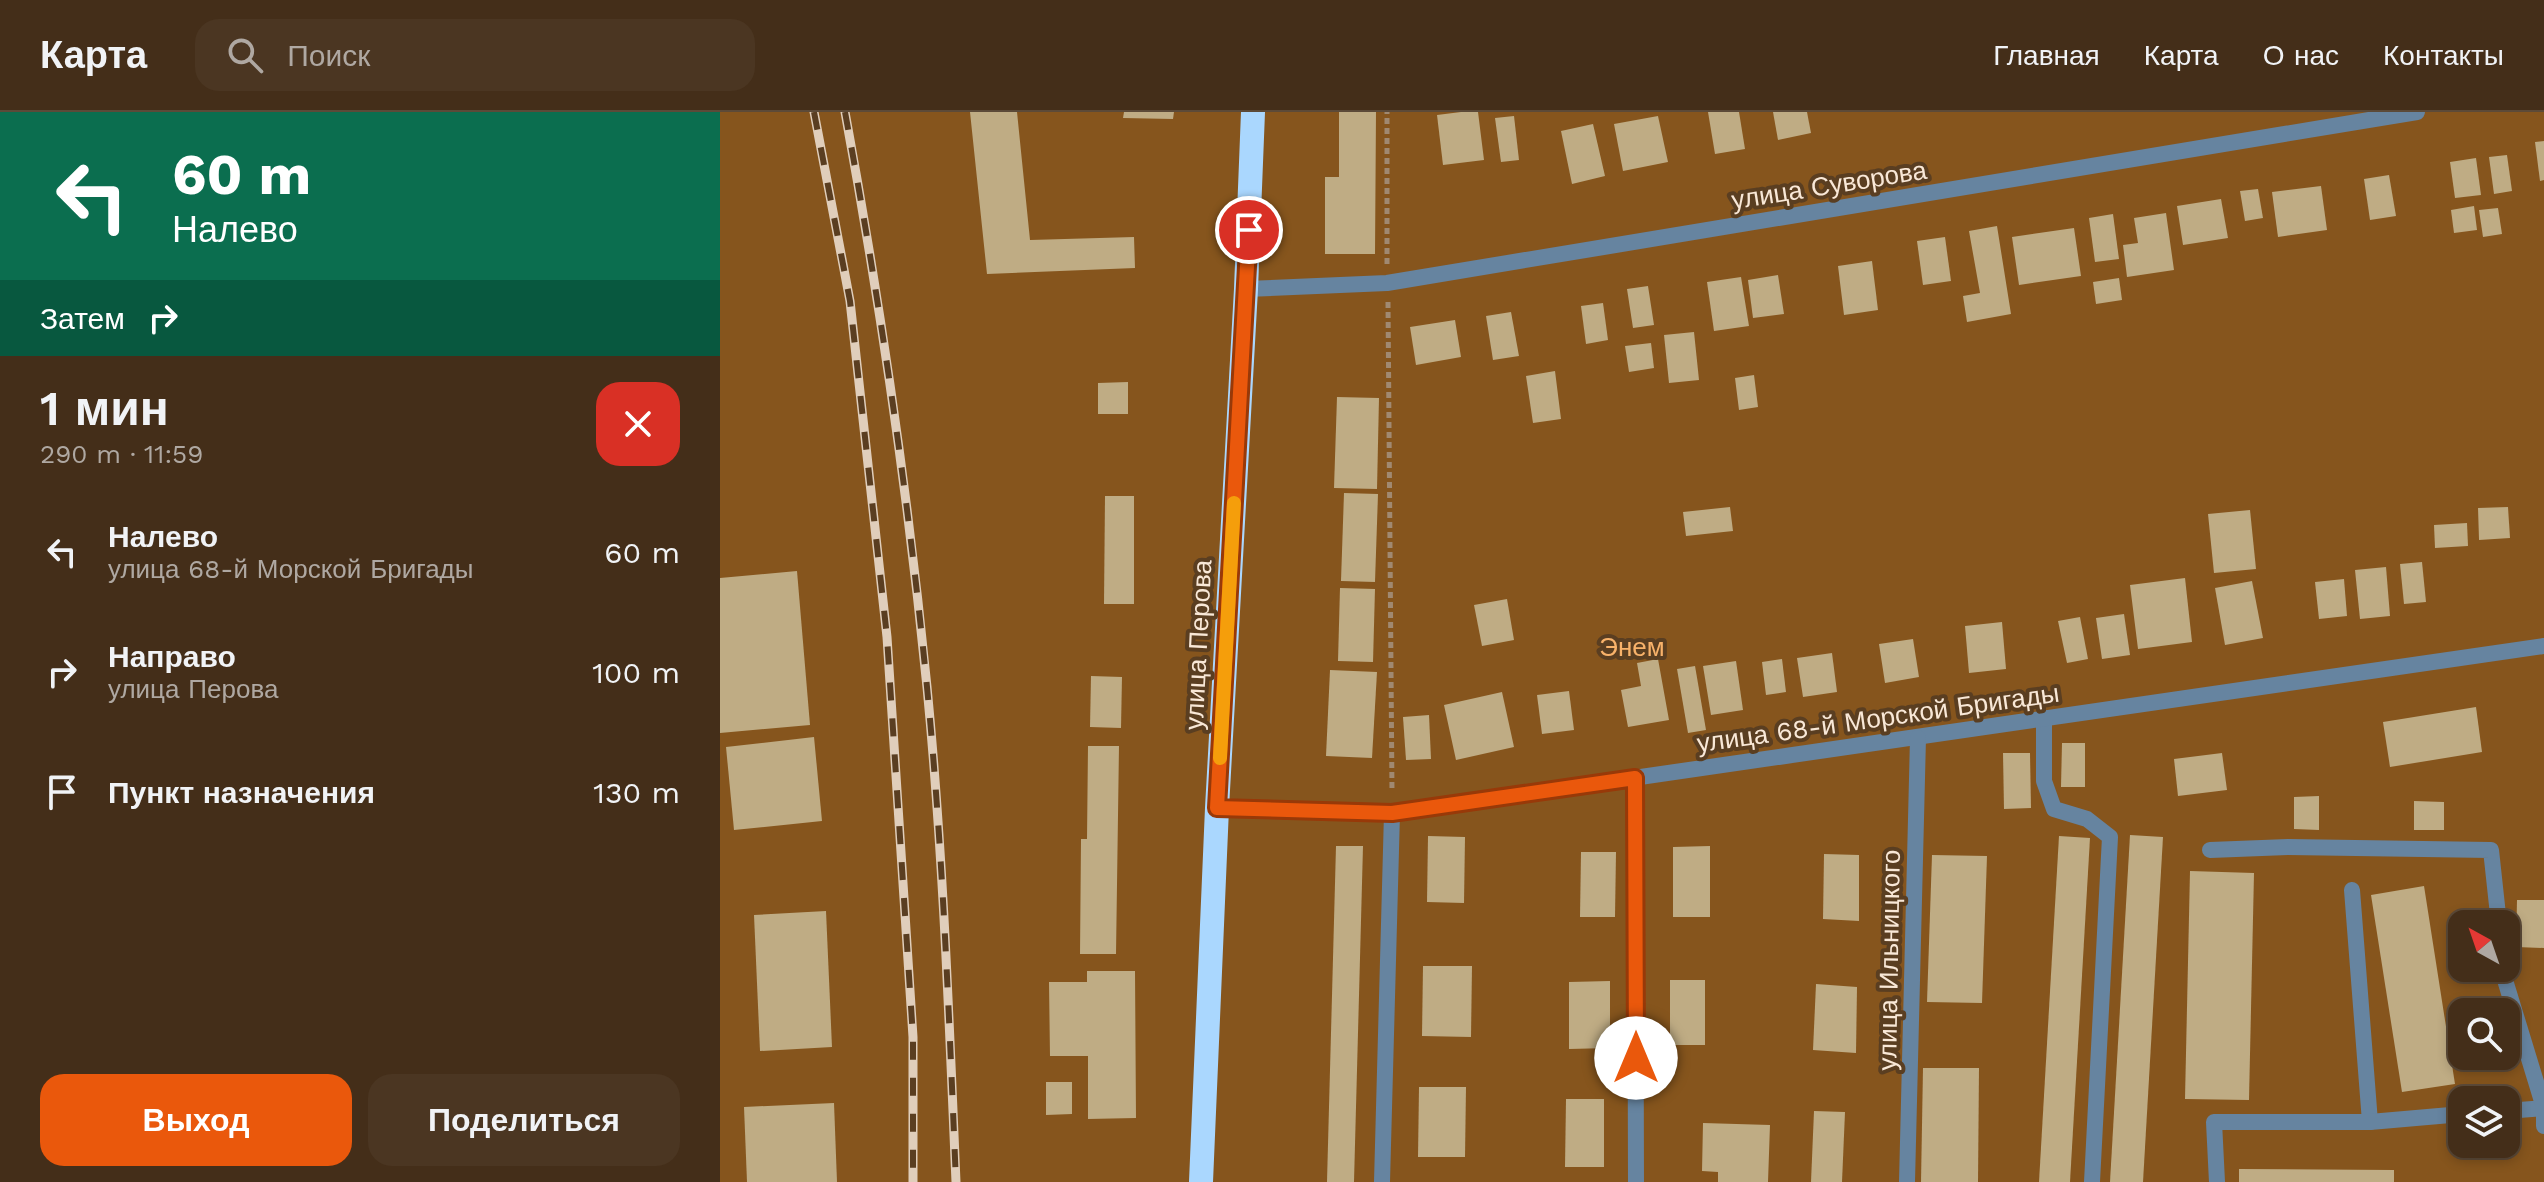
<!DOCTYPE html>
<html lang="ru">
<meta charset="utf-8">
<style>
body{margin:0;font-family:"Work Sans",sans-serif;background:#4b3622;color:#f1f3f6;height:100vh;display:flex;flex-direction:column;font-size:30px;white-space:nowrap}
*{box-sizing:border-box;margin:0}
p{font-size:26px;color:#afa8a2}
.icon{flex:none;width:44px;height:44px;fill:none;stroke:currentColor;stroke-width:2;stroke-linecap:round;stroke-linejoin:round}
.map{position:relative;flex:1;overflow:hidden}
.panel{display:flex;flex-direction:column;background:#442e19;width:720px}
.panel>*{flex:none}
.banner{background:#0b6e4f;color:#fff;overflow:hidden}
.needle{width:52px;rotate:320deg}
.controls{position:absolute;left:1728px;top:798px;display:grid;gap:16px}
.controls a{display:grid;place-items:center;width:72px;height:72px;border-radius:16px;background:#442e19;box-shadow:0 4px 12px #0003,0 0 0 2px #5c4a38;font-size:40px}
.pin{position:absolute;display:grid;place-items:center;width:68px;height:68px;color:#fff;margin:-34px;border:4px solid #fff;border-radius:50%;box-shadow:0 2px 8px #0007}
.me{position:absolute;width:88px;margin:-44px;rotate:0deg;stroke-linejoin:round;filter:drop-shadow(0 0 6px #0008)}
.turn{display:flex;align-items:center;gap:28px;height:168px;padding:0 40px;font-size:36px}
.turn .icon{width:104px;height:104px;stroke-width:2.5}
.turn b{display:block;font-size:56px;line-height:68px}
.then{display:flex;align-items:center;height:76px;padding:0 40px;background:#0003;gap:16px;font-size:30px}
.round{display:grid;place-items:center;flex:none;width:84px;height:84px;border-radius:24px;background:#4b3622}
.head{display:flex;align-items:center;justify-content:space-between;height:136px;padding:0 40px}
h1{font-size:48px;font-weight:600;line-height:60px}
.cta{display:flex;gap:16px;margin-top:auto;padding:16px 40px}
.cta a{flex:1;height:92px;border-radius:24px;background:#ea580c;color:#fff;font-size:32px;font-weight:600;line-height:92px;text-align:center}
.cta a+a{background:#4b3622;color:#f1f3f6}
ul{padding:0;list-style:none}
li{display:flex;align-items:center;gap:24px;height:120px;padding:0 40px}
li div{flex:1}
li b{display:block;font-size:30px}
li em{font-style:normal}
header{display:flex;align-items:center;gap:48px;box-sizing:border-box;height:112px;padding:0 40px;background:#442e19;border-bottom:2px solid #5c4a38}
header strong{font-size:38px}
nav{display:flex;gap:44px;margin-inline-start:auto;font-size:28px}
.search{width:560px;height:72px;background:#4b3622;display:flex;align-items:center;gap:20px;box-sizing:border-box;padding:0 28px;border-radius:24px;color:#afa8a2;font-size:30px}
main{display:flex;flex:1;min-height:0}
.map>svg:first-child{display:block}
.green{fill:#86551d;fill-rule:evenodd}
.building{fill:#bfac84}
.lines{fill:none;stroke-linecap:round;stroke-linejoin:round}
.path{stroke:#a08971;stroke-width:5;stroke-dasharray:6 4;stroke-linecap:butt}
.lane{stroke:#6684a0;stroke-width:16}
.street{stroke:#6684a0;stroke-width:16}
.highway{stroke:#aad7fe;stroke-width:24}
.rail-casing{stroke:#e0cebb;stroke-width:9}
.rail{stroke:#5a3e21;stroke-width:6;stroke-dasharray:18;stroke-linecap:butt}
.route-casing{stroke:#983908;stroke-width:20}
.route{stroke:#ea580c;stroke-width:14}
.slow{stroke:#f59e0b;stroke-width:14}
.labels{text-anchor:middle;dominant-baseline:central;stroke-width:8;stroke-linejoin:round;paint-order:stroke}
.street-label{font-size:26px;fill:#f9e8d7;stroke:#5a3e21}
.park-label{font-size:26px;fill:#f8b26a;stroke:#5a3e21}
</style>
<header>
<strong>Карта</strong>
<div class="search"><svg class="icon" aria-label="search" viewBox="0 0 24 24"><circle cx="10" cy="10" r="6"/><path d="M15 15l6 6"/></svg>Поиск</div>
<nav><a>Главная</a><a>Карта</a><a>О нас</a><a>Контакты</a></nav>
</header>
<main>
<section class="panel">
<div class="banner">
<div class="turn"><svg class="icon" aria-label="left" viewBox="0 0 24 24"><path d="M17 20v-9H6M10 6l-5 5 5 5"/></svg><div><b>60 m</b>Налево</div></div>
<div class="then">Затем<svg class="icon" aria-label="right" viewBox="0 0 24 24"><path d="M7 20v-9h11M14 6l5 5-5 5"/></svg></div>
</div>
<div class="head"><div><h1>1 мин</h1><p>290 m · 11:59</p></div><a class="round" style="background:#d93025;color:#fff"><svg class="icon" aria-label="close" viewBox="0 0 24 24"><path d="M6 6l12 12M18 6L6 18"/></svg></a></div>
<ul>
<li><svg class="icon" aria-label="left" viewBox="0 0 24 24"><path d="M17 20v-9H6M10 6l-5 5 5 5"/></svg><div><b>Налево</b><p>улица 68-й Морской Бригады</p></div><em>60 m</em></li>
<li><svg class="icon" aria-label="right" viewBox="0 0 24 24"><path d="M7 20v-9h11M14 6l5 5-5 5"/></svg><div><b>Направо</b><p>улица Перова</p></div><em>100 m</em></li>
<li><svg class="icon" aria-label="arrive" viewBox="0 0 24 24"><path d="M6 21V4h12l-3 4 3 4H6"/></svg><div><b>Пункт назначения</b></div><em>130 m</em></li>
</ul>
<div class="cta"><a>Выход</a><a>Поделиться</a></div>
</section>
<div class="map">
<svg width="1824" height="1070" viewBox="0 0 1824 1070">
<rect width="100%" height="100%" fill="#5a3e21"/>
<!-- green -->
<path class="green" d="M0,0H1824V1070H0ZM1742,812H1786V856H1742ZM1742,900H1786V944H1742ZM1742,988H1786V1032H1742Z"/>
<!-- building -->
<g class="building">
<path d="M250,0H297L310,128L414,125L415,156L267,162Z"/>
<path d="M404,0H454L453,7L403,6Z"/>
<path d="M619,0H656L655,142H605V65H619Z"/>
<path d="M741,0H758L764,48L723,53L717,3Z"/>
<path d="M988,0H1019L1025,37L995,42Z"/>
<path d="M1053,0H1087L1091,21L1058,28Z"/>
<path d="M794,4L799,48L781,50L775,6Z"/>
<path d="M938,4L948,50L903,59L894,12Z"/>
<path d="M873,12L885,64L852,72L841,19Z"/>
<path d="M1824,29V68L1820,69L1815,30Z"/>
<path d="M1787,43L1792,79L1774,82L1769,45Z"/>
<path d="M1756,46L1761,83L1735,86L1730,50Z"/>
<path d="M1669,63L1676,104L1650,108L1644,67Z"/>
<path d="M1601,74L1607,118L1558,125L1552,80Z"/>
<path d="M1538,77L1543,106L1525,109L1520,79Z"/>
<path d="M1501,87L1508,126L1463,133L1457,94Z"/>
<path d="M1754,94L1757,118L1734,121L1731,98Z"/>
<path d="M1778,96L1782,122L1763,125L1759,98Z"/>
<path d="M1446,101L1454,158L1407,165L1403,133L1418,131L1414,106Z"/>
<path d="M1393,102L1399,147L1375,150L1369,106Z"/>
<path d="M1277,114L1291,202L1247,210L1243,184L1260,181L1249,119Z"/>
<path d="M1354,116L1361,164L1299,173L1292,125Z"/>
<path d="M1225,125L1231,169L1203,173L1197,129Z"/>
<path d="M1152,149L1158,198L1124,203L1118,154Z"/>
<path d="M1058,163L1064,202L1033,206L1028,168Z"/>
<path d="M1021,165L1029,214L994,219L987,170Z"/>
<path d="M1399,166L1402,188L1376,192L1373,170Z"/>
<path d="M928,174L934,213L913,216L907,177Z"/>
<path d="M883,191L888,228L866,232L861,194Z"/>
<path d="M791,200L799,244L773,248L766,204Z"/>
<path d="M735,208L741,245L696,253L690,215Z"/>
<path d="M974,220L979,268L949,271L944,223Z"/>
<path d="M931,231L934,256L909,260L905,234Z"/>
<path d="M835,259L841,307L813,311L806,264Z"/>
<path d="M1034,263L1038,295L1019,298L1015,266Z"/>
<path d="M408,270V302H378V271Z"/>
<path d="M617,285L659,286L657,377L614,376Z"/>
<path d="M624,381L658,382L655,470L621,469Z"/>
<path d="M385,384H414V492H384Z"/>
<path d="M1010,395L1013,419L966,424L963,400Z"/>
<path d="M1788,395L1790,426L1759,428L1758,396Z"/>
<path d="M1530,398L1536,457L1494,461L1488,402Z"/>
<path d="M1747,411L1748,434L1715,436L1714,413Z"/>
<path d="M1702,450L1706,490L1684,492L1680,452Z"/>
<path d="M1666,455L1670,504L1640,507L1635,458Z"/>
<path d="M77,459L90,613L0,621V466Z"/>
<path d="M1465,466L1472,530L1418,537L1410,473Z"/>
<path d="M1624,467L1627,504L1599,507L1595,470Z"/>
<path d="M1532,469L1543,526L1505,533L1495,476Z"/>
<path d="M620,476L655,477L653,550L618,549Z"/>
<path d="M787,487L794,528L762,534L754,493Z"/>
<path d="M1404,502L1410,543L1382,547L1376,506Z"/>
<path d="M1360,505L1368,547L1347,551L1338,509Z"/>
<path d="M1282,510L1286,557L1249,561L1245,514Z"/>
<path d="M1193,527L1199,565L1165,571L1159,532Z"/>
<path d="M1112,541L1117,580L1083,585L1077,546Z"/>
<path d="M938,547L949,608L908,615L901,578L921,574L917,551Z"/>
<path d="M1062,547L1066,580L1046,583L1042,550Z"/>
<path d="M1016,549L1023,598L991,603L983,554Z"/>
<path d="M975,554L986,618L968,621L957,557Z"/>
<path d="M610,558L657,560L652,646L606,644Z"/>
<path d="M371,564L402,565L401,616L370,615Z"/>
<path d="M849,579L854,618L822,622L817,583Z"/>
<path d="M782,580L794,635L736,648L724,593Z"/>
<path d="M1756,595L1762,640L1670,655L1663,610Z"/>
<path d="M709,603L711,647L686,648L683,605Z"/>
<path d="M94,625L102,709L14,718L6,635Z"/>
<path d="M1342,631H1365V675H1341Z"/>
<path d="M368,634H399L396,842H360L361,727H367Z"/>
<path d="M1283,641H1310L1311,696L1284,697Z"/>
<path d="M1502,641L1507,678L1458,684L1454,647Z"/>
<path d="M1599,684V718L1574,717V685Z"/>
<path d="M1694,689L1724,690V718H1694Z"/>
<path d="M1410,723L1443,725L1423,1070H1390Z"/>
<path d="M708,724L745,725L744,791L707,790Z"/>
<path d="M1339,724L1370,726L1350,1070H1319Z"/>
<path d="M616,734H643L634,1070H607Z"/>
<path d="M990,734V805H953V735Z"/>
<path d="M861,740H896L895,805H860Z"/>
<path d="M1104,742L1139,743V809L1103,807Z"/>
<path d="M1212,743L1267,744L1262,891L1207,890Z"/>
<path d="M1470,759L1534,761L1529,988L1465,987Z"/>
<path d="M1704,774L1735,972L1682,980L1651,783Z"/>
<path d="M1797,788H1824V836L1796,835Z"/>
<path d="M106,799L112,935L40,939L34,803Z"/>
<path d="M703,854H752L751,925L702,924Z"/>
<path d="M367,859H415L416,1006L368,1007V944H330L329,870H367Z"/>
<rect x="950" y="868" width="35" height="65"/>
<path d="M890,869V936L849,937V870Z"/>
<path d="M1096,872L1137,875L1136,941L1093,938Z"/>
<path d="M1203,956H1259L1258,1070H1201Z"/>
<path d="M326,970H352V1002L326,1003Z"/>
<path d="M699,975H746L745,1045H698Z"/>
<path d="M846,987H884V1055H845Z"/>
<path d="M114,991L117,1070H27L24,995Z"/>
<path d="M1094,999L1125,1000L1122,1070H1091Z"/>
<path d="M983,1011L1050,1013L1048,1070H998V1060L982,1059Z"/>
<path d="M1519,1057L1674,1058V1070H1519Z"/>
</g>
<g class="lines">
<!-- path -->
<g class="path">
<path d="M667,152V0"/>
<path d="M668,190L672,680"/>
</g>
<!-- lane -->
<g class="lane">
<path d="M1324,606V669L1334,697L1367,707L1390,725L1372,1070"/>
<path d="M1632,778L1650,1010"/>
<path d="M1786,999L1824,996"/>
<path d="M1497,1070L1494,1010H1650L1742,1002"/>
</g>
<!-- street -->
<g class="street">
<path d="M526,177L667,171L1697,0"/>
<path d="M915,666L916,1070"/>
<path d="M497,696L672,701L1824,534"/>
<path d="M1490,738L1568,735L1771,738L1779,812"/>
<path d="M1783,856L1785,868L1824,996V1014"/>
<path d="M662,1070L672,701"/>
<path d="M1187,1070L1198,626"/>
</g>
<!-- highway -->
<path class="highway" d="M481,1070L497,696L526,177L533,0"/>
<!-- rail casing -->
<g class="rail-casing">
<g id="rail">
<path d="M94,0L130,189L167,525L193,925V1070"/>
<path d="M125,0C160,190 188,382 207,575C223,740 229,905 236,1070"/>
</g>
</g>
<!-- rail -->
<use href="#rail" class="rail"/>
</g>
<g class="lines">
<!-- route casing -->
<g class="route-casing">
<path id="route" d="M529,118L497,696L672,701L915,666L916,946"/>
</g>
<!-- route -->
<use href="#route" class="route"/>
<!-- slow -->
<path class="slow" d="M500,646L514,391"/>
</g>
<g class="labels">
<!-- street labels -->
<g class="street-label">
<text transform="translate(1109 73) rotate(-9)">улица Суворова</text>
<text transform="translate(478 533) rotate(-87)">улица Перова</text>
<text transform="translate(1158 606) rotate(-8)">улица 68-й Морской Бригады</text>
<text transform="translate(1169 848) rotate(-89)">улица Ильницкого</text>
</g>
<!-- park labels -->
<g class="park-label">
<text x="912" y="535">Энем</text>
</g>
</g>
</svg>
<div class="controls">
<a><svg class="needle" viewBox="-14 -14 28 28"><path d="M0-13l5 13h-10z" fill="#e53935"/><path d="M0 13l5-13h-10z" fill="#afa8a2"/></svg></a>
<a><svg class="icon" aria-label="search" viewBox="0 0 24 24"><circle cx="10" cy="10" r="6"/><path d="M15 15l6 6"/></svg></a>
<a><svg class="icon" aria-label="layers" viewBox="0 0 24 24"><path d="M12 4l9 5-9 5-9-5zM3 14l9 5 9-5"/></svg></a>
</div>
<div class="pin" style="left:529px;top:118px;background:#d93025"><svg class="icon" aria-label="arrive" viewBox="0 0 24 24"><path d="M6 21V4h12l-3 4 3 4H6"/></svg></div>
<svg class="me" style="left:916px;top:946px" viewBox="-20 -20 40 40"><circle r="19" fill="#fff"/><path d="M0-13L10 11 0 6-10 11z" fill="#ea580c"/></svg>
</div>
</main>
